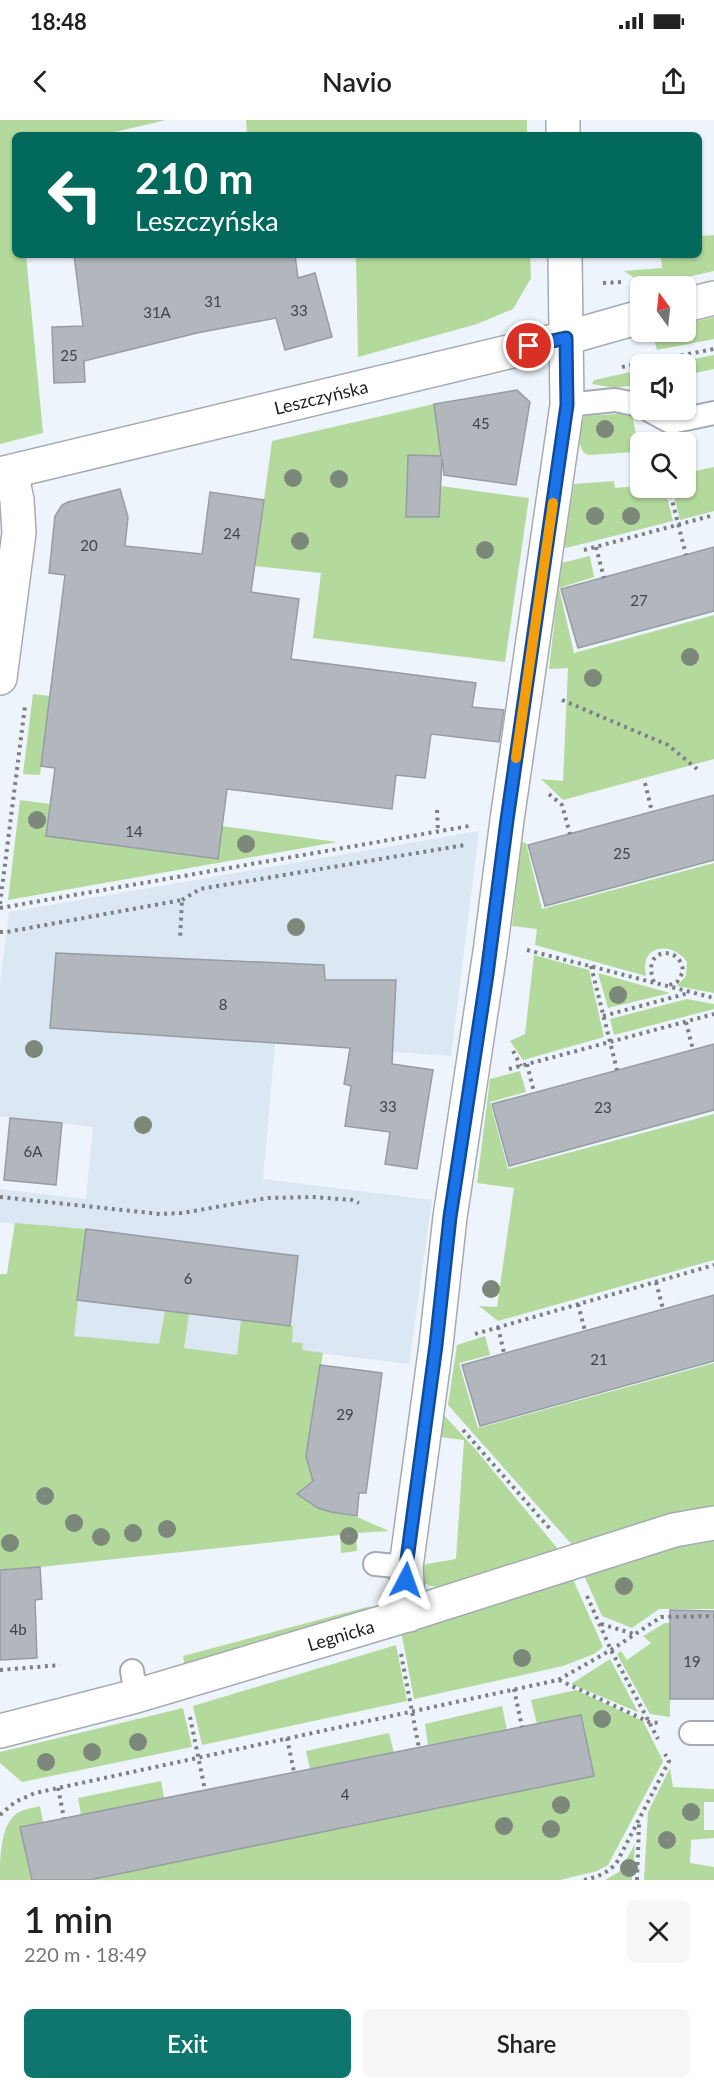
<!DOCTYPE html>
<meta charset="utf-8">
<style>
body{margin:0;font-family:Lato,sans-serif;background:#f6f6f6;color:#222;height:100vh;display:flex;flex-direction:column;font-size:22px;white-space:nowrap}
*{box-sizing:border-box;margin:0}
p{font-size:20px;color:#767676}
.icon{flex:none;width:33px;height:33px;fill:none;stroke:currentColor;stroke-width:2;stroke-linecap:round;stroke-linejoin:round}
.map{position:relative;height:1760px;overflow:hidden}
.details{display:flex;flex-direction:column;background:#fff;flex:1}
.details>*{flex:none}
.guide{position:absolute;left:12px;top:12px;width:690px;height:126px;border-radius:9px;box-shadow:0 2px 4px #0004;background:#00695c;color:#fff;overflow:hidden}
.needle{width:39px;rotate:345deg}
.buttons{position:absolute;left:630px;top:156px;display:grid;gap:12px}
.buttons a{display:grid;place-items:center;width:66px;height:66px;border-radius:9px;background:#fff;box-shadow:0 2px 4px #0004;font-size:30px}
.pin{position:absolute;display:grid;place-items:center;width:51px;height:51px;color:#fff;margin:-26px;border:3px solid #fff;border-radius:50%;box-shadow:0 2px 6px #0007}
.me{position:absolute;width:66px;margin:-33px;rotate:4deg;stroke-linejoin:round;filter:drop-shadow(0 0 4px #0008)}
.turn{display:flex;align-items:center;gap:21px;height:126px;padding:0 24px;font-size:27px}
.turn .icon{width:78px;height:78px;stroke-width:2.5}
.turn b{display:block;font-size:42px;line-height:51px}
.round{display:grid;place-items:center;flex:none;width:63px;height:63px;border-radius:9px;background:#f6f6f6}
.overview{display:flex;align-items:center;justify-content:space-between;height:102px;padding:0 24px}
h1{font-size:36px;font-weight:600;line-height:45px}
.action{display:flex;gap:12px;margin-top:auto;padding:12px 24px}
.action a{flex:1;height:69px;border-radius:9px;background:#0f766e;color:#fff;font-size:24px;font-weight:600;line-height:69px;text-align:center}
.action a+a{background:#f6f6f6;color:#222}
.status{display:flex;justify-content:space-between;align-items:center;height:42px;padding:0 30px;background:#fff;direction:ltr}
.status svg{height:16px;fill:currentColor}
header{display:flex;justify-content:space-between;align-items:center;height:78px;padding:0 24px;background:#fff;font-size:27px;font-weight:600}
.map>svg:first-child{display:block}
.built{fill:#dbe7f3}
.green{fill:#b3d99c}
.building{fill:#b1b7bd;stroke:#969ca3;stroke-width:1.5}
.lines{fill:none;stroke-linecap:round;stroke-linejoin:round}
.lane-casing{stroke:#a5abb1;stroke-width:26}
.street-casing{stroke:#a5abb1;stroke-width:36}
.path{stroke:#7c8085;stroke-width:4;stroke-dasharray:3 4.5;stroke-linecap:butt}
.lane{stroke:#fff;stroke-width:22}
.street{stroke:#fff;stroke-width:33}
.tree{fill:#7c897a}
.route-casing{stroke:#114b97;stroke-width:15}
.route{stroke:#1a73e8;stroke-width:10}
.slow{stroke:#f59e0b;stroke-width:10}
.labels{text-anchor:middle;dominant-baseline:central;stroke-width:6;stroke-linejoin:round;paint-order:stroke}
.number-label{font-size:15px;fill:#404447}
.street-label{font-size:18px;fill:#1b1e20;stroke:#eef4fb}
</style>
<div class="status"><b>18:48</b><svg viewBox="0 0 49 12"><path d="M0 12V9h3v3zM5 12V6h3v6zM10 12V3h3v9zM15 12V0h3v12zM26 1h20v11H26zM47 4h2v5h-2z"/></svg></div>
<header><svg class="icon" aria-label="back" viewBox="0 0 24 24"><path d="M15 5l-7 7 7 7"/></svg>Navio<svg class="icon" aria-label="share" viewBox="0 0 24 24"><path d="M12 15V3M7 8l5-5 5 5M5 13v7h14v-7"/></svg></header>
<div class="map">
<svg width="714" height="1760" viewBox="0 0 714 1760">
<rect width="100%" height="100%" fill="#eef4fb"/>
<!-- built -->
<path class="built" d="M479,711L451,936L275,923L263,1059L432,1080L409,1244L302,1231L277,1415L0,1154H7L15,1104L0,1102V1069L86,1079L93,1007L0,996V864L9,792Z"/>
<!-- green -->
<g class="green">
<path d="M0,0H166L102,15H15V135H26L43,313L0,324Z"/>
<path d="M246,0H527V15H247Z"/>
<path d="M714,115V151L647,166L624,151L662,148L661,135H699V116Z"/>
<path d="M356,135H530L531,158L513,189L477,204L358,237Z"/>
<path d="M714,197V219L657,230L652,212H686V204Z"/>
<path d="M714,235V249L686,255V244H669Z"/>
<path d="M640,250V264L616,268L592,264L594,260Z"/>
<path d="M434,284L441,336V366L529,378L505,542L313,518L321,453L255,446L272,321Z"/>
<path d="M632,293L640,338V368H665L673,401L566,428L564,425L574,364L614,361L615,368L637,366L634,332L589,335L584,333C576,321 576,307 585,296Z"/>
<path d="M714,347V391L680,400L672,368H686V353Z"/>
<path d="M590,436L594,457L559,468L574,533L714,495V639L563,680L541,659L563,661L568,548L549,549L561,443Z"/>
<path d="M33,574L50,576L40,655L23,654Z"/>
<path d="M20,680L50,684L46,716L218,739L222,706L337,722L8,780Z"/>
<path d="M521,722L526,723L542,789L714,743V873L677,866L686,856L687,842C680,830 658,822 648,836C644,842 645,850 646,856L535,825L537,809L512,806Z"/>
<path d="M534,835L589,850L604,917L523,940L510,921L525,914Z"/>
<path d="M598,853L670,873L608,888Z"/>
<path d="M687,879L714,884V889L614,915L610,899Z"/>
<path d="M520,951L526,972L490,982L508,1049L714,994V1140L498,1201L479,1186L497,1187L514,1068L477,1063L490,959Z"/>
<path d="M15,1103L86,1109L74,1216L159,1224L165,1191L189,1194L184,1228L237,1235L241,1200L293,1206L292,1222L303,1223L302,1230L323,1233L306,1336L315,1359L300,1372L319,1388L331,1392L357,1397L389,1411L356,1413L357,1431L341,1433L340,1415L40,1447L0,1450V1154H7Z"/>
<path d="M485,1216L490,1235L459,1243L478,1308L714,1243V1388L574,1427L448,1285L457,1225Z"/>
<path d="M443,1294L476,1330L558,1429L441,1467C426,1467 419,1462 420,1447L427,1444L456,1439L464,1320L440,1317Z"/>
<path d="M714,1419V1489H659L632,1508L602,1496L583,1453L668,1427Z"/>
<path d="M572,1457L603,1527L594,1534L563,1546L414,1579L401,1511Z"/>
<path d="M371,1486L367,1491L185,1547L183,1536Z"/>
<path d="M665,1503H670V1597L650,1594L617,1534L621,1531L627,1540L651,1523L643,1516Z"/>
<path d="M396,1525L407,1581L202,1625L193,1586Z"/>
<path d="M610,1539L638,1592L571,1564Z"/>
<path d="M576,1570L643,1601L663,1641L608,1745L597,1751L560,1760H89L537,1604L531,1580Z"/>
<path d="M502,1586L507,1610L428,1625L425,1604Z"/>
<path d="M183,1588L192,1627L22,1662L0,1643V1632Z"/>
<path d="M389,1613L394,1633L310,1649L306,1631Z"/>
<path d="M670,1648L673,1667L714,1669V1682H704V1710H714V1718L691,1720L690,1743L714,1747V1760H644L648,1692Z"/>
<path d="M161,1661L164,1678L81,1695L78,1678Z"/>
<path d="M40,1686L43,1702L20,1708L32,1760H0C0,1738 0,1706 17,1693C24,1689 33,1688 40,1686Z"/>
<path d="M635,1724L632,1760H605L619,1752Z"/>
</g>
<!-- building -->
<g class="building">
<path d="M74,135H295L298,158L315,153L332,217L285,230L276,198L197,213L84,241L85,262L54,263L52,207L83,206Z"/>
<path d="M517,270L530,282L516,365L444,355L442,338L439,397H406L408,335L441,336L434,284Z"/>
<path d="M120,369L128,397L125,426L202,434L210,372L264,380L251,472L299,479L291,539L476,563L472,587L504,590L499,622L431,614L425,658L396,655L392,689L227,669L218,739L46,716L55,648L41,646L65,455L49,453L55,396L62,385L68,382Z"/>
<path d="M714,427V491L578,528L561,469Z"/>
<path d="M714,675V740L545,786L528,725Z"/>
<path d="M56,833L324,845L325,860H396L392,944L433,950L417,1049L385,1044L390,1012L345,1006L351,966L344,964L350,928L50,908Z"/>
<path d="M714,924V990L509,1046L492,984Z"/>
<path d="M10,998L62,1003L56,1065L4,1060Z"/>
<path d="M86,1109L298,1136L290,1206L77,1180Z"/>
<path d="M714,1175V1241L480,1306L462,1245Z"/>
<path d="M320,1245L382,1253L366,1373H359L357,1396L331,1392L318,1388L297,1374L313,1361L306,1336Z"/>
<path d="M40,1447L42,1479L35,1480L37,1538L0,1540V1450Z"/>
<path d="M670,1490L714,1491V1579H670Z"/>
<path d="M581,1595L594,1656L89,1760H32L20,1707Z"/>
</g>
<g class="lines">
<!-- lane casing -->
<g class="lane-casing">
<g id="lane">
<path d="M567,285L615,280L640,285"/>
<path d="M649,290L671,302L714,293"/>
<path d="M375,1444L406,1447"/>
<path d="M132,1551L136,1576"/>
<path d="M691,1613H714"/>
</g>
</g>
<!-- street casing -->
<g class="street-casing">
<g id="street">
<path d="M563,0V15"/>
<path d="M686,185L714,178"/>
<path id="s1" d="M0,354L566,218L640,197"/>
<path d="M0,558L19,413L17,380L11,352"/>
<path d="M409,1495L406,1447L436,1225L450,1097L490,832L507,700L567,285L565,135"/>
<path id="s2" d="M0,1611L136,1576L394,1499L674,1410L714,1403"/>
</g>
</g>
<!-- path -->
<g class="path">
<path d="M603,163L621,162"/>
<path d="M622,247L714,229"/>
<path d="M669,368L686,435"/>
<path d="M596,427L604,458"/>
<path d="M584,430L714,395"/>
<path d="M562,580L668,625L697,649"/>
<path d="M645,663L652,692"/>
<path d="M549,674L562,685L570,714"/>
<path d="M437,690L438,711"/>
<path d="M182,780L200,769L465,725"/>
<path d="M0,784L25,586"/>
<path d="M0,788L469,706"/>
<path d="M0,812H7L182,780L180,819"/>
<path d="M527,830L714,878"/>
<path d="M591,846L617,950"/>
<path d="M654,862C640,827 682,824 683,852L677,862L667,866"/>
<path d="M603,896L689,873"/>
<path d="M686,902L693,930"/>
<path d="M513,931L521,946"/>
<path d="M527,944L534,972"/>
<path d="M509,949L714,894"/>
<path d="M0,1077L160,1094L182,1093L268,1078L314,1077L352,1080L359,1083"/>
<path d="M656,1162L663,1189"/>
<path d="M578,1184L585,1211"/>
<path d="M498,1207L504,1233"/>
<path d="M475,1214L714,1145"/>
<path d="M463,1310L551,1410"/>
<path d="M587,1476L611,1530L658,1619"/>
<path d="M601,1504L634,1514"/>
<path d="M401,1534L419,1628"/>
<path d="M0,1550L60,1545"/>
<path d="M559,1560L649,1602L662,1603"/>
<path d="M514,1569L522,1607"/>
<path d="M190,1597L205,1670"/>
<path d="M287,1618L294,1652"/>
<path d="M58,1668L64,1698"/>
<path d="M0,1695L15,1682L35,1673L558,1560L611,1530L661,1497L714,1496"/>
<path d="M584,1760C597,1757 609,1753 617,1742L669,1641L665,1634"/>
<path d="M637,1760L639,1704"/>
</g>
<!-- lane -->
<use href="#lane" class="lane"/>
<!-- street -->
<use href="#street" class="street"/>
</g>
<!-- trees -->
<g class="tree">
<circle cx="605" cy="309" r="9"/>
<circle cx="293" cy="358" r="9"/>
<circle cx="339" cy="359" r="9"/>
<circle cx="595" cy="396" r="9"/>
<circle cx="631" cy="396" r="9"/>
<circle cx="300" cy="421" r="9"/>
<circle cx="485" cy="430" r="9"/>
<circle cx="690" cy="537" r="9"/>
<circle cx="593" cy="558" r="9"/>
<circle cx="37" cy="700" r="9"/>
<circle cx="246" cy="724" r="9"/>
<circle cx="296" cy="807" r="9"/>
<circle cx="618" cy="875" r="9"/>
<circle cx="34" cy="929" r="9"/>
<circle cx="143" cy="1005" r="9"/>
<circle cx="491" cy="1169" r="9"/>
<circle cx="45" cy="1376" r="9"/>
<circle cx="74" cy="1403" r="9"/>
<circle cx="167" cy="1409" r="9"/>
<circle cx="133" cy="1413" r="9"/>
<circle cx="349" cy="1416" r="9"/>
<circle cx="101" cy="1417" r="9"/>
<circle cx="10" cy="1423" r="9"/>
<circle cx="624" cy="1466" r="9"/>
<circle cx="522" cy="1538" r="9"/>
<circle cx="602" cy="1599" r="9"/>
<circle cx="138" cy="1622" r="9"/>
<circle cx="92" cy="1632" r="9"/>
<circle cx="46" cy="1642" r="9"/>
<circle cx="561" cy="1685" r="9"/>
<circle cx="691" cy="1692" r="9"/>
<circle cx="504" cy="1706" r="9"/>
<circle cx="551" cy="1709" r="9"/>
<circle cx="667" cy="1720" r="9"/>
<circle cx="629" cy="1748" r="9"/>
</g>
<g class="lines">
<!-- route casing -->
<g class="route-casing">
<path id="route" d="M406,1460V1447L436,1225L450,1097L487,854L507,700L567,285L566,218L529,226"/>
</g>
<!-- route -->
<use href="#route" class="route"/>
<!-- slow -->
<path class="slow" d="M516,638L553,383"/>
</g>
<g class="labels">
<!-- number labels -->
<g class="number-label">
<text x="213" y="181">31</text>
<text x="299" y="190">33</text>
<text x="157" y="192">31A</text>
<text x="69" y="235">25</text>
<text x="481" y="303">45</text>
<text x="232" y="413">24</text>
<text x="89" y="425">20</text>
<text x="639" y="480">27</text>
<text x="134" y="711">14</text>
<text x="622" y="733">25</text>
<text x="223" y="884">8</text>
<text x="388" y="986">33</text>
<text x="603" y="987">23</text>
<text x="33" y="1031">6A</text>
<text x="188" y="1158">6</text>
<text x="599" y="1239">21</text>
<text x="345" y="1294">29</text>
<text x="18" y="1509">4b</text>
<text x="692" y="1541">19</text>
<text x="345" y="1674">4</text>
</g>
<!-- street labels -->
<g class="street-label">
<text stroke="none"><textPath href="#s1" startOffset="330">Leszczyńska</textPath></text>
<text stroke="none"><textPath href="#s2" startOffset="354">Legnicka</textPath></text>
</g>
</g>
</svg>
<div class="buttons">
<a><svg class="needle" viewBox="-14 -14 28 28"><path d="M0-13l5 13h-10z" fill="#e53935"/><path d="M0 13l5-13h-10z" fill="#767676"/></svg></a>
<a><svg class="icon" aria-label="sound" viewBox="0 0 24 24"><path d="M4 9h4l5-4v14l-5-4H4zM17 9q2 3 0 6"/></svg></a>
<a><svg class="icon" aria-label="search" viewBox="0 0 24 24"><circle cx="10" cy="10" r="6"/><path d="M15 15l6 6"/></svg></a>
</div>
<div class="pin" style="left:529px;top:226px;background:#d93025"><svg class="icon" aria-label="arrive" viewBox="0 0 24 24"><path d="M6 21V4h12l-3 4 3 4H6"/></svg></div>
<svg class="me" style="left:406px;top:1460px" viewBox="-20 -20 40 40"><path d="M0-17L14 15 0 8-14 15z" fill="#1a73e8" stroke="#fff" stroke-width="4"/></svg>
<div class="guide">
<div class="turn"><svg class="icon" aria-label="left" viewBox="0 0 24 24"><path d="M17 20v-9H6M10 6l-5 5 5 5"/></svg><div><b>210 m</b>Leszczyńska</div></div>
</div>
</div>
<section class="details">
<div class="overview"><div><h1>1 min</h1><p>220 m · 18:49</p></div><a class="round"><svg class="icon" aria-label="close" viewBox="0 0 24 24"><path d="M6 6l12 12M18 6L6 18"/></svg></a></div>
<div class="action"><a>Exit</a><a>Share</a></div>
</section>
